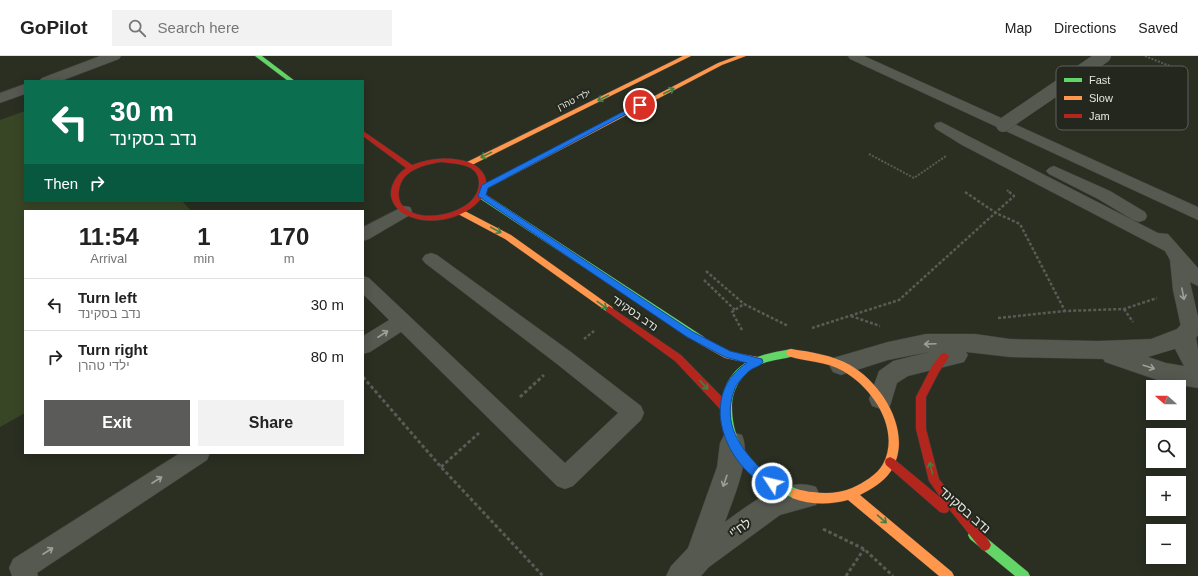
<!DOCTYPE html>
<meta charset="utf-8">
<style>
body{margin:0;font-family:Arial,Heebo,sans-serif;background:#f2f2f2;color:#222;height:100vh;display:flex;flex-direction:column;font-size:15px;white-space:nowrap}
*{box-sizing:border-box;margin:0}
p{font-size:13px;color:#767676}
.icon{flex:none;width:22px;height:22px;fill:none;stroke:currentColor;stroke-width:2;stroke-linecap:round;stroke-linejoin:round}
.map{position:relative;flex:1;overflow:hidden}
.details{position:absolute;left:24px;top:154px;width:340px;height:244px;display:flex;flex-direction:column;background:#fff;border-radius:0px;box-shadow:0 2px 10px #0003}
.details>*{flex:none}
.guide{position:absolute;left:24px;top:24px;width:340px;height:122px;border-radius:0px;box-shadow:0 2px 10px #0003;background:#0b6e4f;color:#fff;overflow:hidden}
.needle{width:26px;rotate:291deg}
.fabs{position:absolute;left:1146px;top:324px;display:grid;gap:8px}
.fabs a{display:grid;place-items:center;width:40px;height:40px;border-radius:0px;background:#fff;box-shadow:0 2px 10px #0003;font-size:20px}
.pin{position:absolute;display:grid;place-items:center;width:34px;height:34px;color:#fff;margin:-17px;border:2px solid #fff;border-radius:50%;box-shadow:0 1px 4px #0007}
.me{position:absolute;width:44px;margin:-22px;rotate:305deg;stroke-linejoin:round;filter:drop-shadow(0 0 3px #0008)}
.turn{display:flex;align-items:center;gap:14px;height:84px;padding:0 20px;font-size:18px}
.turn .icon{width:52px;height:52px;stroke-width:2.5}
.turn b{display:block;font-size:28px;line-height:34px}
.then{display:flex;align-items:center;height:38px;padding:0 20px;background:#0003;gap:8px;font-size:15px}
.eta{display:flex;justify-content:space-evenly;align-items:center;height:68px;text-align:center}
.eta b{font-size:24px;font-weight:800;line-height:28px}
.cta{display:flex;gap:8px;margin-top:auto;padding:8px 20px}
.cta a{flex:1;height:46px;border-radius:0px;background:#5b5c59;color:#fff;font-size:16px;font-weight:800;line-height:46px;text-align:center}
.cta a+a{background:#f2f2f2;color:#222}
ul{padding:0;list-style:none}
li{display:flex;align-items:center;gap:12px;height:52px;padding:0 20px;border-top:1px solid #e0e0e0}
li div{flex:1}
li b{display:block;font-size:15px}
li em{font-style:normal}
header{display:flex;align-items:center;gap:24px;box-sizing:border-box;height:56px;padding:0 20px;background:#fff;border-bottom:1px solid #e0e0e0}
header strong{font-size:19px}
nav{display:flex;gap:22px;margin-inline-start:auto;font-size:14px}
.search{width:280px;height:36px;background:#f2f2f2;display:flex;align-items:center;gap:10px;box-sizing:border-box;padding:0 14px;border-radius:0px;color:#767676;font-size:15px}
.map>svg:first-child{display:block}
.built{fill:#2a2f22;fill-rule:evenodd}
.green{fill:#394626}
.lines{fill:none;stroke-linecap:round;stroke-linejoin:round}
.lane-casing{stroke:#3e3f3c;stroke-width:1}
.street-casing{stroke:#3e3f3c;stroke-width:1}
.fast-casing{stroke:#3e3f3c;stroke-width:1}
.slow-casing{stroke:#3e3f3c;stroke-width:1}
.jam-casing{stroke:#3e3f3c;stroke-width:1}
.path-far2{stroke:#595b56;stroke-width:2;stroke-dasharray:2 1.5;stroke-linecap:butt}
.path-far1{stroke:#595b56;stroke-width:2.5;stroke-dasharray:3 2;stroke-linecap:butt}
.path{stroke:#595b56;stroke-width:3;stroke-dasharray:3.5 2.5;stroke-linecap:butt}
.lane{fill:#555950;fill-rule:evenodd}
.street{fill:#555950;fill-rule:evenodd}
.fast{fill:#63d668;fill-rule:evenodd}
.slow{fill:#ff974d;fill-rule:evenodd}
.jam{fill:#b3261e;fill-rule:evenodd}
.lane-bridge-casing{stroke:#3e3f3c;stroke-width:14;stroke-linecap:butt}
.lane-bridge{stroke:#555950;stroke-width:14}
.oneway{stroke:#437e43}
.oneway2{stroke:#9ca098}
.route{fill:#1a73e8;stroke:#114b97}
.labels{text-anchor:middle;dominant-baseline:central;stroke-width:4;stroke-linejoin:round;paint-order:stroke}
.far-street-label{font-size:9px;fill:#e3e6e0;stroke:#23271e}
.street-label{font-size:11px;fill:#e3e6e0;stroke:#23271e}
.near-street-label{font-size:13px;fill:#e3e6e0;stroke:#23271e}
.key{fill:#23271e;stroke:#5d6058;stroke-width:1}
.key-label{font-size:11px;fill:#e3e6e0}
</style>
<header>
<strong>GoPilot</strong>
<div class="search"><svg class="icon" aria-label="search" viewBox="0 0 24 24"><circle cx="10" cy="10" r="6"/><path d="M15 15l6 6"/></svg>Search here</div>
<nav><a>Map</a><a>Directions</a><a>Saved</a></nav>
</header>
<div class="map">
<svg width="1198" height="520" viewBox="0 0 1198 520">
<rect width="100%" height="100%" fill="#232520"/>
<!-- built -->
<path class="built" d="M0,0H1198V520H0ZM25,25H363V145H25ZM25,155H363V397H25ZM1153,331H1179V357H1153ZM1153,379H1179V405H1153ZM1153,427H1179V453H1153ZM1153,475H1179V501H1153Z"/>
<!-- green -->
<path class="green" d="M25,55V145H182L191,155H25V357L0,371V64Z"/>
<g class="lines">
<!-- lane casing -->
<g class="lane-casing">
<g id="lane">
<path d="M848,0H864L1198,151V164L850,3Z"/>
<path d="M941,66L1158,177L1168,178L1198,212V230L1190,226L1198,261V276L1191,278L1184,276L1181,271L1173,234L1170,204L1165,195L962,89L936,73L934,70L936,67Z"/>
<path d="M1054,110L1110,135L1145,156L1147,160L1145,164L1139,166L1133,164L1098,143L1049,118L1046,115L1049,112Z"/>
<path d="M404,150L410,151L412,155L410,159L369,183L363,185V171Z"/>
<path d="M431,197L437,199L571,296L641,350L644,357L641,364L573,430L565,433L557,430L401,276L370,296L363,298V280L389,264L363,238V220L369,222L565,407L618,357L557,308L425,207L422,203L425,199Z"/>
<path d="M180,397H210L207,404L37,517L38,520H12L9,512L13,503Z"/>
</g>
</g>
<!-- street casing -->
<g class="street-casing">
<g id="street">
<path d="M100,0H121L119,3L61,25H39L42,22Z"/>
<path d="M25,28V38L0,47V37Z"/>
<path d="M1198,259V279L1196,282L1198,293V332L1166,327L1105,306L1103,303L1010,301L966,296L968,299L964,306L908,320L897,327L890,350L881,353L872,350L869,343L879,315L893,305L929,296L888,304L841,319L833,316L829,309L833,302L888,286L926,278H975L1010,283L1098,285L1151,283L1177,273L1183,266ZM1175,293L1184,310L1166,307L1148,301Z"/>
<path d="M733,376L742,379C752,401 733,443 725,466C748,449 786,419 816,431L820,440L816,449L780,459L709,511L701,520H666L671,510L688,492L717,411L720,387L724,379Z"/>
</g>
</g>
<!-- fast casing -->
<g class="fast-casing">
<g id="fast">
<path d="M255,0H262L295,25H288Z"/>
<path d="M479,138H485L704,281L706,284L704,287H698L479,142Z"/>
<path d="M791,293L794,294L796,297L794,300C781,304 766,304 753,312C740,320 732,335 732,350C732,396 760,418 800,434L802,438L800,442L796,443C780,437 764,430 751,418C721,391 705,331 747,306C760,298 776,296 791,293Z"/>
<path d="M974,473L978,475L1028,516L1030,520H1015L970,483L968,479L970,475Z"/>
</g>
</g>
<!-- slow casing -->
<g class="slow-casing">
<g id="slow">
<path d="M683,0H691L472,109H469L465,107Z"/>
<path d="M737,0H746L722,9L488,132H482L481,130L718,7Z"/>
<path d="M461,153L511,179L612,251L613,253L612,255H606L505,183L458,158L457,156L458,154Z"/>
<path d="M701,280L730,296L758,301L761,302L763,305L761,308L758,309L725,302L698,287L696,284L698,281Z"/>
<path d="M791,293C811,296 832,299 850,309C883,328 914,378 891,415C883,427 871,433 860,439L952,516L954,520H939L848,444C830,449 810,449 792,442L790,438L792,434C799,432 806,436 813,436C826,438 840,437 852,432C863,427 877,419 883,408C901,374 873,332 843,315C826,305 806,306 788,300L786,297L788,294Z"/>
</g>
</g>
<!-- jam casing -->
<g class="jam-casing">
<g id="jam">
<path d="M363,75L412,109C428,103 443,101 460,104C486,108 496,131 475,149C459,163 431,169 411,161C402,158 393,151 391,140C390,129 397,118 406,112L363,80ZM441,106C455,108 479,107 479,127C479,135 475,141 470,146C454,160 417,167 402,149C399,145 398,139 399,134C402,114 423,109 441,106Z"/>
<path d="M609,250L681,299L729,348L730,351L729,354L725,355L721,354L675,305L606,255L605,253Z"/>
<path d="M944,297L947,298L949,301L939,316L926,341V373L939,423L989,485L991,489L989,493L985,495L981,493L949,453L948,456L944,457L940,456L886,409L885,406L886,403L890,401L894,403L941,442L929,425L916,373V341L932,310L941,298Z"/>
</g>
</g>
<!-- path-far2 -->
<g class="path-far2">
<path d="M1145,0L1177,13"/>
<path d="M1070,53L1103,68"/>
<path d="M869,98L914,122L946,100"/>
<path d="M1007,134L1009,136"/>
</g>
<!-- path-far1 -->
<g class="path-far1">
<path d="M965,136L996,157L1020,168L1065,255L1124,253L1157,242"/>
<path d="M706,215L744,248"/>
<path d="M704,224L735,254"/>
<path d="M1124,253L1133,266"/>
<path d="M851,260L880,270"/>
<path d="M998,262L1065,255"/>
<path d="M812,272L899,244L1014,140L1008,135"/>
<path d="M742,274L732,256L744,248L788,270"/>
<path d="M584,283L594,275"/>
</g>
<!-- path -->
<g class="path">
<path d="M363,321L441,411L543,520"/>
<path d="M520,341L544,319"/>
<path d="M441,411L479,377"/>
<path d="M823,473L864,493L893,520"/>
<path d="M846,520L864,493"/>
</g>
<!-- lane -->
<use href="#lane" class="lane"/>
<!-- street -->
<use href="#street" class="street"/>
<!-- fast -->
<use href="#fast" class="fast"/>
<!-- slow -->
<use href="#slow" class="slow"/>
<!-- jam -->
<use href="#jam" class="jam"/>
<!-- lane-bridge casing -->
<g class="lane-bridge-casing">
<path id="lane-bridge" d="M1003,69L1104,0"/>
</g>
<!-- lane-bridge -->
<use href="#lane-bridge" class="lane-bridge"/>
</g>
<!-- one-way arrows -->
<defs><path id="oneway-shaft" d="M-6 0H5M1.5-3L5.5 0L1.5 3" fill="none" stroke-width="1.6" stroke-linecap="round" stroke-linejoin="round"/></defs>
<g class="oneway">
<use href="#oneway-shaft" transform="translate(669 35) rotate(-27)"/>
<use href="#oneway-shaft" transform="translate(603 42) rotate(154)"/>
<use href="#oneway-shaft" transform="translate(486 99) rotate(154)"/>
<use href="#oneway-shaft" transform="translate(496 174) rotate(28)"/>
<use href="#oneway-shaft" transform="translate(602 249) rotate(36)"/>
<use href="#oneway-shaft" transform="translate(704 329) rotate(47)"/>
<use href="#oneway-shaft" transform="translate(931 412) rotate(-104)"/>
<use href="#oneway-shaft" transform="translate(882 463) rotate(41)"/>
</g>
<g class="oneway2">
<use href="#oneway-shaft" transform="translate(1183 238) rotate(79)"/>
<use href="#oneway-shaft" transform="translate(383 278) rotate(-33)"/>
<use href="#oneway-shaft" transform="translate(930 288) rotate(178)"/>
<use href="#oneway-shaft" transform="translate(1149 311) rotate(18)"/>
<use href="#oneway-shaft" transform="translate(157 424) rotate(-33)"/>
<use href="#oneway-shaft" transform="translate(725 425) rotate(109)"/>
<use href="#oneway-shaft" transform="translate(48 495) rotate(-33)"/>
</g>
<!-- route -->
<path class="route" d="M638,48L643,49L488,132L486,139L693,276L730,295L762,303L763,306C760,311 753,311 748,316C744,320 737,327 735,332C721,368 740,392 764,416C769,420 775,421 778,427L776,431L772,432C732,416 702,356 733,319C738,314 741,310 747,307L725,301L687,281L478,140L482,129Z"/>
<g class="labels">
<!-- far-street labels -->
<g class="far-street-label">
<text transform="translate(574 44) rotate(-26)">ילדי טהרן</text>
</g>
<!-- street labels -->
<g class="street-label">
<text transform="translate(635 257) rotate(35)">נדב בסקינד</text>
</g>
<!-- near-street labels -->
<g class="near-street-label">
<text transform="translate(965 454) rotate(41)">נדב בסקינד</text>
<text transform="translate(740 472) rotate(-36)">לח"י</text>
</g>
</g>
<!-- legend -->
<rect x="1056" y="10" width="132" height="64" rx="6" class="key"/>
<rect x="1064" y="22" width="18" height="4" fill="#63d668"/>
<rect x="1064" y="40" width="18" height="4" fill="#ff974d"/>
<rect x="1064" y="58" width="18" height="4" fill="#b3261e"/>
<g class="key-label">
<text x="1089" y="28">Fast</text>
<text x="1089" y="46">Slow</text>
<text x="1089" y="64">Jam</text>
</g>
</svg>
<div class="fabs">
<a><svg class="needle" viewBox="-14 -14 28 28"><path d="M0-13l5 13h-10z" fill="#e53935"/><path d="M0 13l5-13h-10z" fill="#767676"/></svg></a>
<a><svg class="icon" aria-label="search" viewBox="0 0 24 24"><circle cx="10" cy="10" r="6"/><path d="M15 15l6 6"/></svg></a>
<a>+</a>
<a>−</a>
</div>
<div class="pin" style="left:640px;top:49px;background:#d93025"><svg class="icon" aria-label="arrive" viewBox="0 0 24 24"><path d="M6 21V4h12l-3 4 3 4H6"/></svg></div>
<svg class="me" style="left:772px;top:427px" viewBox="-20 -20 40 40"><circle r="17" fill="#1a73e8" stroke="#fff" stroke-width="3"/><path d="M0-11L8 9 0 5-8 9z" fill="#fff"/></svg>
<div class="guide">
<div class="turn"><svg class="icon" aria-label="left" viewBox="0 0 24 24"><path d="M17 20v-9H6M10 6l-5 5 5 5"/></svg><div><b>30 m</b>נדב בסקינד</div></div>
<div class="then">Then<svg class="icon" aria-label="right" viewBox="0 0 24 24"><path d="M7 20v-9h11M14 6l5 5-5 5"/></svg></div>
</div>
<section class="details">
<div class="eta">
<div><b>11:54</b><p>Arrival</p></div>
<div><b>1</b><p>min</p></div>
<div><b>170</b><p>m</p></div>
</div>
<ul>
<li><svg class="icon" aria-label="left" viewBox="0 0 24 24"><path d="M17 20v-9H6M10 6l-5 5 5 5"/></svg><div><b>Turn left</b><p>נדב בסקינד</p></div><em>30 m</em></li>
<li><svg class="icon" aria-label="right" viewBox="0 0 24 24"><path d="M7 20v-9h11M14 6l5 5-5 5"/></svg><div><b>Turn right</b><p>ילדי טהרן</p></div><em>80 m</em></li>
</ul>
<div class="cta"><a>Exit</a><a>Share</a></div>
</section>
</div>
